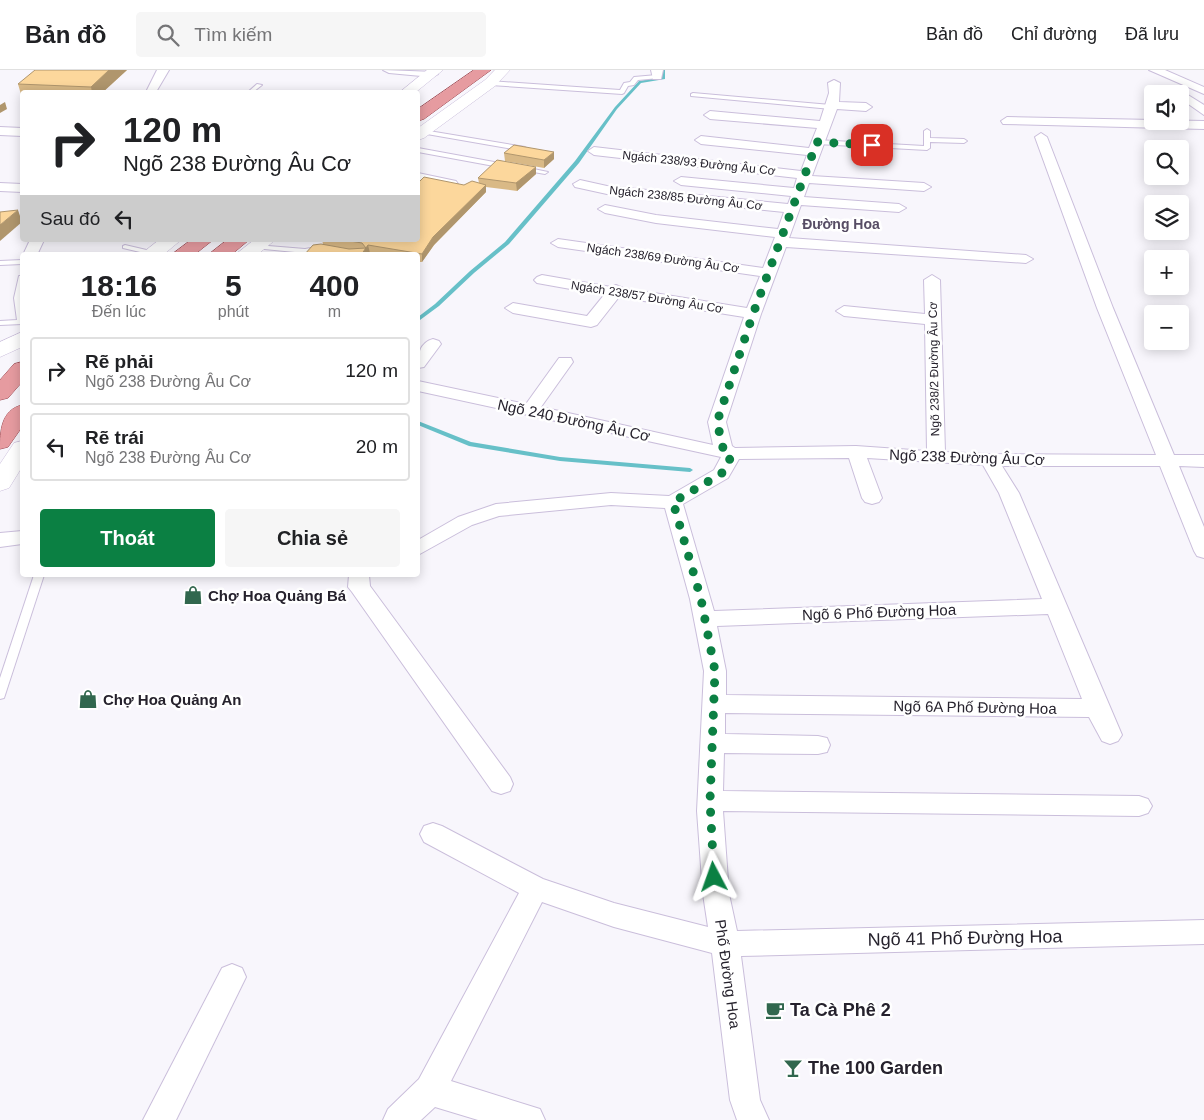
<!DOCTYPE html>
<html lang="vi">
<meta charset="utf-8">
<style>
body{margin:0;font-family:Arial,sans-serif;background:#f6f6f6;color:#202124;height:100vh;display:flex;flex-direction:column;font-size:19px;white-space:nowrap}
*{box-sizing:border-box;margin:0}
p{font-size:16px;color:#757577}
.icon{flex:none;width:28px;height:28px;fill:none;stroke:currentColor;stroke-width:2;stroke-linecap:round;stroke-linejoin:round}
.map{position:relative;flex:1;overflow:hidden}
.side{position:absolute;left:20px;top:182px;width:400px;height:325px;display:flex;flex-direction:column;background:#fff;border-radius:5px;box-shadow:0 2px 12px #0003}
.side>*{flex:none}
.banner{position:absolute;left:20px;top:20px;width:400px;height:152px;border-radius:5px;box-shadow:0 2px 12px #0003;background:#fff;color:#202124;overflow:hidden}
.fabs{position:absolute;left:1144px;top:15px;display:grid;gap:10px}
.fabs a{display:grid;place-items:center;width:45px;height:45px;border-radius:5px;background:#fff;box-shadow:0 2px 12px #0003;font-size:25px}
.pin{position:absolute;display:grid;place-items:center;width:42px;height:42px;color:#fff;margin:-21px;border-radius:10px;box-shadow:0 2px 8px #0006}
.me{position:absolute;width:55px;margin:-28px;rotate:356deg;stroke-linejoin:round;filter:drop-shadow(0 0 4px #0008)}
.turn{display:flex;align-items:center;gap:18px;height:105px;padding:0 20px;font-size:22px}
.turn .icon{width:65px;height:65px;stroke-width:2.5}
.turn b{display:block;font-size:35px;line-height:42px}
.then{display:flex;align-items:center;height:48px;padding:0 20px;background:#0003;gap:10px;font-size:19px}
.eta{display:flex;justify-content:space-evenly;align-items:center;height:85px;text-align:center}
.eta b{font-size:30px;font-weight:700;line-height:35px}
.cta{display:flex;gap:10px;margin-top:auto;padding:10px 20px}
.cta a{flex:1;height:58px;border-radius:5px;background:#0b8043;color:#fff;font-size:20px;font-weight:700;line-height:58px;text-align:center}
.cta a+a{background:#f6f6f6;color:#202124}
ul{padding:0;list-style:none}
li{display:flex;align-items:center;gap:15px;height:68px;margin:0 10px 8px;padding:0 10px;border:2px solid #e0e0e0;border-radius:5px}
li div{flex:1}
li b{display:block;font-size:19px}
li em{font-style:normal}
header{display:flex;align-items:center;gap:30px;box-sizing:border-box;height:70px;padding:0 25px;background:#fff;border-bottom:1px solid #e0e0e0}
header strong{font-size:24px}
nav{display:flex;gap:28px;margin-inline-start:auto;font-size:18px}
.search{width:350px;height:45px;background:#f6f6f6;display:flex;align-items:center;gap:12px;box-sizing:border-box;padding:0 18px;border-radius:5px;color:#757577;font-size:19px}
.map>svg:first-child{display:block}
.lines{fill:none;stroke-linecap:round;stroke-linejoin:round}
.stream{fill:#67c0c8;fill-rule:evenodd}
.lane-casing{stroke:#cabedb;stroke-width:2}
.street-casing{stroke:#cabedb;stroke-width:2}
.secondary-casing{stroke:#cabedb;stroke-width:1}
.primary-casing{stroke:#98454e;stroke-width:1}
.lane{fill:#fff;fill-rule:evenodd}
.street{fill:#fff;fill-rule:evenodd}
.secondary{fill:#fff;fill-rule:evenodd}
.primary{fill:#e69ba0;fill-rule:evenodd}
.wall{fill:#d9b986}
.shaded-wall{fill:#b0966d}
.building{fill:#fcd79c;stroke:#b0966d}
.route{stroke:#0b8043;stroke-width:9;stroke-dasharray:0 16.2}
.labels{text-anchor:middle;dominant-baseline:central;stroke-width:5;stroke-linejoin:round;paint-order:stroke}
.far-street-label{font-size:12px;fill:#26222d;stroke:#fff}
.far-neighbourhood-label{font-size:14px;font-weight:bold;fill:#574d65;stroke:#fff}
.street-label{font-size:15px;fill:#26222d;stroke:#fff}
.poi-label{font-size:15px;font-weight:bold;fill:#26222d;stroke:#fff;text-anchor:start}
.near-street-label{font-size:18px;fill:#26222d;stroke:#fff}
.near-poi-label{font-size:18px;font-weight:bold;fill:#26222d;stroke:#fff;text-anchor:start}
</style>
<header>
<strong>Bản đồ</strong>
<div class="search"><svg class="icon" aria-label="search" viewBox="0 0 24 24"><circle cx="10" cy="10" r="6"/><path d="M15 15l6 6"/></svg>Tìm kiếm</div>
<nav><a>Bản đồ</a><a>Chỉ đường</a><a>Đã lưu</a></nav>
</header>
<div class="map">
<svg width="1204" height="1050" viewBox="0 0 1204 1050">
<rect width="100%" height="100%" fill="#f8f6fc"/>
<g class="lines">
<!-- stream -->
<g class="stream">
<path d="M661,0H665V9L641,13L617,39L579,93L509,174L474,203L439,236L420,250L418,251V247L435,234L470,201L505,172L575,91L615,37L639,11L662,7Z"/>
<path d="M418,351L471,372L560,387L690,398L693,400L690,402L560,391L469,376L418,355Z"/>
</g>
<!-- lane casing -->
<g class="lane-casing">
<g id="lane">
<path d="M657,5L659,6V8L638,10L634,15L628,16L624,23L622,24L490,15L487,13L490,11L620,20L624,13L630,12L634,7Z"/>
<path d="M257,14L262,15L253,22H248Z"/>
<path d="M693,23L831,35L834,37L831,39L691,26V24Z"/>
<path d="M927,59L930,61V68L964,69L967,71L964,73L930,72V78L927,80L817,74L814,72L817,70L924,76V61Z"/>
<path d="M423,60L525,77L528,79L525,81L421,63L420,62Z"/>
<path d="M418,78L505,94L508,96L505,98L418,82Z"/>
<path d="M524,97L548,102L545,104L522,100V98Z"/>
<path d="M125,175L155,182L156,183L153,185L123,178V176Z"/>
<path d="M256,175L305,179L322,176L325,178L305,183L254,178L253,177Z"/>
<path d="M22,190V194L0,195V191Z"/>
<path d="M19,206H22V254L0,255V251L17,250L14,228Z"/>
<path d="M34,505H44L5,625L4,628L0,629V608Z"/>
</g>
</g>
<!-- street casing -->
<g class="street-casing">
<g id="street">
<path d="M157,0H169L156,22H146Z"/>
<path d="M383,0L436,2L438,4L432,7L389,3Z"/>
<path d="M651,0H663L661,9H653Z"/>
<path d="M1149,0H1165L1204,17V24Z"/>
<path d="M834,10L840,13L839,32L866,33L872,37L866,41L837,39L812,106L924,113L931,117L924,121L809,113L804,127L899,134L906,138L899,142L801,135L789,168L1026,185L1033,189L1026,193L786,177L761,244L726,352L732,376L735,378L856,376L927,381L925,254L844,246L836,241L844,236L925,244L924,210L932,205L940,210L945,382L989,384L1156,385L1097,238L1035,67L1041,63L1047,67L1113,238L1174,385H1204V397L1179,396L1204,457V488L1197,486L1194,481L1160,396H1002L1019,423L1122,665L1118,671L1110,674L1102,671L1089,647L725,643V664L818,666L827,668L830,675L827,682L818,684L724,683L723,721L1139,726L1148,729L1152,736L1148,743L1139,746L723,741L729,824L737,861L1204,850V874L741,886L760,1030L769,1050H737L730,1030L712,883L614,857L542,832L451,1011L540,1039L545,1050H478L435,1037L421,1050H383L388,1039L419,1009L519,823L424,772L420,764L424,756L433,753L442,756L543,809L614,833L708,857L703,824L697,741L704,601L690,529L665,438L611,435L499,446L472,455L418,485V470L458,447L496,434L611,423L669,426L714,400L721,387L418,321V311L526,334L559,288H571L573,292L541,337L713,375L708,352L744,247L619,227L597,255L591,257L513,243L505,238L513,233L587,246L604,225L537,213L534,210L537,207L542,205L611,217L616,215L623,218L747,238L760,206L558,177L551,173L558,169L763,198L775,167L656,153L605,143L598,139L605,135L656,145L778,159L784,142L607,124L575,117L573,114L580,110L607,116L788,134L791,126L681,115L674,111L681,107L794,118L797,108L594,85L588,81L594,77L801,101L807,85L701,74L695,70L701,66L809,78L817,58L710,49L704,45L710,41L820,51L829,23L828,13ZM849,388L862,428L865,432L872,434L879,432L882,428L867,388L983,395L999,423L1042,529L714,541L683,434L728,408L739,389ZM1048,544L1082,629L726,625V601L717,556Z"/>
<path d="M1188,25L1204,35V45L1184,31L1182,29Z"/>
<path d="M1007,47L1204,51V59L1003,54L1001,51Z"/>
<path d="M0,57L22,58V66L0,65Z"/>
<path d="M418,103L456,111L458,114L451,118L418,111Z"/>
<path d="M0,113L22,114V122L0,121Z"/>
<path d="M30,170H44L37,185H23Z"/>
<path d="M433,269L439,271L441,274L424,297L418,298C418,285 419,273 433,269Z"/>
<path d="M22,461V474L0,477V463Z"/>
<path d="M349,505H369L370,516L510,707L513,714L510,721L501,724L492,721L352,522L348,517Z"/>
<path d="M232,894L242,898L246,907L176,1050H143L222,898Z"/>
</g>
</g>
<!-- secondary casing -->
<g class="secondary-casing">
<g id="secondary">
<path d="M427,0H443L416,22H400Z"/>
<path d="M495,0H510L495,16L424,68L418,70V58L485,10Z"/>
<path d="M159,170H181L163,185H140Z"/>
<path d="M254,170H275L257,185H235Z"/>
<path d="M22,262V277L0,287V272Z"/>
<path d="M22,371V397L9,418L0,421V394L14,373Z"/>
</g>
</g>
<!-- primary casing -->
<g class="primary-casing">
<g id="primary">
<path d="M474,0H491L424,49L418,51V39Z"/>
<path d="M191,170H213L194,185H171Z"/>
<path d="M227,170H249L231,185H208Z"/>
<path d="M22,292V312L8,328L0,330V310L14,294Z"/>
<path d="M22,335V357L8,377L0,379C0,361 1,340 22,335Z"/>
</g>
</g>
<!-- lane -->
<use href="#lane" class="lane"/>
<!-- street -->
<use href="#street" class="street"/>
<!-- secondary -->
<use href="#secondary" class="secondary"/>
<!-- primary -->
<use href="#primary" class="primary"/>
</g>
<!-- wall -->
<g class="wall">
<path d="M127,0L103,22H22V28L18,14Z"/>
<path d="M504,83L554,89L544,98L505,91Z"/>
<path d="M536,97V104L517,121L486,117V122L434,175L422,192H418V185H379L370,183L368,185H304L323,174L322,170H418L464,115L479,113L478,108Z"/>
</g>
<!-- shaded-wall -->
<g class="shaded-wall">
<path d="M109,0H127L103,22H92L91,17Z"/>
<path d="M5,32L7,39L0,43V35Z"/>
<path d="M554,82V89L544,98V90Z"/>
<path d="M536,97V104L517,121L516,113Z"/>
<path d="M486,115V122L434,175L422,192V184L433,167Z"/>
<path d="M18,140L22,152L0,171V155Z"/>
<path d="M368,175L370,183L368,185H361Z"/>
</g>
<!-- building -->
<g class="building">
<path d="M35,0H109L91,17L18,14Z"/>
<path d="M514,75L554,82L544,90L504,83Z"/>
<path d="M497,90L536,97L516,113L478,108Z"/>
<path d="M424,107L464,115L472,111L486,115L433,167L422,184L368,175L361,185H304L313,175L321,174L349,179L366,178L362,173L344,170H418V113Z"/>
<path d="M18,140L0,155V142Z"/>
</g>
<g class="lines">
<!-- route -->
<path class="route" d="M714,807L710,731L715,601L701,529L673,432L721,404L728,396L731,384L723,378L717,352L753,244L817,72L872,75"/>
</g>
<!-- icons -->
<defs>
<g id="shop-bare" transform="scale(1.5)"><path d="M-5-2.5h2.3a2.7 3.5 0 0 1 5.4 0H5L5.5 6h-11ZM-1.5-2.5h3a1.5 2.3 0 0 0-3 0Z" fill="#31674e" stroke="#fff" stroke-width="2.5" paint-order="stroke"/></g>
<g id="cafe-bare" transform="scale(1.5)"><path d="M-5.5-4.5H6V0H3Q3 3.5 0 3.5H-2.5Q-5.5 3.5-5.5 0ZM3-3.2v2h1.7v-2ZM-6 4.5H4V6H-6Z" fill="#31674e" stroke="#fff" stroke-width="2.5" paint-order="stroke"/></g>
<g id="bar-bare" transform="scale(1.5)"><path d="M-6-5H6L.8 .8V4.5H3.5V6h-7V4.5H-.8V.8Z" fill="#31674e" stroke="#fff" stroke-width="2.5" paint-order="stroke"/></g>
</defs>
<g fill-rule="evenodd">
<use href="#shop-bare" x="193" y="525"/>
<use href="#shop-bare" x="88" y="629"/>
<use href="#cafe-bare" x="775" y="940"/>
<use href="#bar-bare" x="793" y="998"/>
</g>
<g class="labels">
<!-- far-street labels -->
<g class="far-street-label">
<text transform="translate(699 93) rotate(6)">Ngách 238/93 Đường Âu Cơ</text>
<text transform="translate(686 128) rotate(6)">Ngách 238/85 Đường Âu Cơ</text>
<text transform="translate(663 188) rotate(8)">Ngách 238/69 Đường Âu Cơ</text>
<text transform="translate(647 227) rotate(9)">Ngách 238/57 Đường Âu Cơ</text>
<text transform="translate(934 299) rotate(-91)">Ngõ 238/2 Đường Âu Cơ</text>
</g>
<!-- far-neighbourhood labels -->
<g class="far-neighbourhood-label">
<text x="841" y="154">Đường Hoa</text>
</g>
<!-- street labels -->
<g class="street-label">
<text transform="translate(574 350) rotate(12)">Ngõ 240 Đường Âu Cơ</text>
<text transform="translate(967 387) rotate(2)">Ngõ 238 Đường Âu Cơ</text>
<text transform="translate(879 542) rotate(-2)">Ngõ 6 Phố Đường Hoa</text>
<text transform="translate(975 637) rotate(1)">Ngõ 6A Phố Đường Hoa</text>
<text transform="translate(728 904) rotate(82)">Phố Đường Hoa</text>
</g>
<!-- poi labels -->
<g class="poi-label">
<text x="208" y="525">Chợ Hoa Quảng Bá</text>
<text x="103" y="629">Chợ Hoa Quảng An</text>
</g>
<!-- near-street labels -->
<g class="near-street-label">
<text transform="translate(965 868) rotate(-1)">Ngõ 41 Phố Đường Hoa</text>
</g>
<!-- near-poi labels -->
<g class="near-poi-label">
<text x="790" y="940">Ta Cà Phê 2</text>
<text x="808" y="998">The 100 Garden</text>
</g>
</g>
</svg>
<div class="fabs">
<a><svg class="icon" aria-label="sound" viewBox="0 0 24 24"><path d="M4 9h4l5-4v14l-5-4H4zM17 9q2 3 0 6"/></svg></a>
<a><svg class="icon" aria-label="search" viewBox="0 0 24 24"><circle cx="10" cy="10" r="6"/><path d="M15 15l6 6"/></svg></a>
<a><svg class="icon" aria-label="layers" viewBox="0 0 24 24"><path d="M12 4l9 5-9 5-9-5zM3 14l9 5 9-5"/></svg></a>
<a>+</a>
<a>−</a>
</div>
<div class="pin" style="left:872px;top:75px;background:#d93025"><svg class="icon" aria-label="arrive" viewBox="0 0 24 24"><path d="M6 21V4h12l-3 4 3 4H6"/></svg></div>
<svg class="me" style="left:714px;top:807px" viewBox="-20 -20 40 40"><path d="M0-17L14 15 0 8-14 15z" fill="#0b8043" stroke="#fff" stroke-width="4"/></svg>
<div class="banner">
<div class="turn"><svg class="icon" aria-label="right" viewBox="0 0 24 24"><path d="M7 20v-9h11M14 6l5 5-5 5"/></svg><div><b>120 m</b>Ngõ 238 Đường Âu Cơ</div></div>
<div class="then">Sau đó<svg class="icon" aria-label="left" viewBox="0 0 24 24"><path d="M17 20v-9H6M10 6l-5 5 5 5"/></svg></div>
</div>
<section class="side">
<div class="eta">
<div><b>18:16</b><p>Đến lúc</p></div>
<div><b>5</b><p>phút</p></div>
<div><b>400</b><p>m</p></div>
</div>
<ul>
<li><svg class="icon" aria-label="right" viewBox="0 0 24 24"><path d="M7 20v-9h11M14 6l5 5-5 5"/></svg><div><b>Rẽ phải</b><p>Ngõ 238 Đường Âu Cơ</p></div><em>120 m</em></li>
<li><svg class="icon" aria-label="left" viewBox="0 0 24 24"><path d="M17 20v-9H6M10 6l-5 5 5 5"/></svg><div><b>Rẽ trái</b><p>Ngõ 238 Đường Âu Cơ</p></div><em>20 m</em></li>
</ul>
<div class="cta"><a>Thoát</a><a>Chia sẻ</a></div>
</section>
</div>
